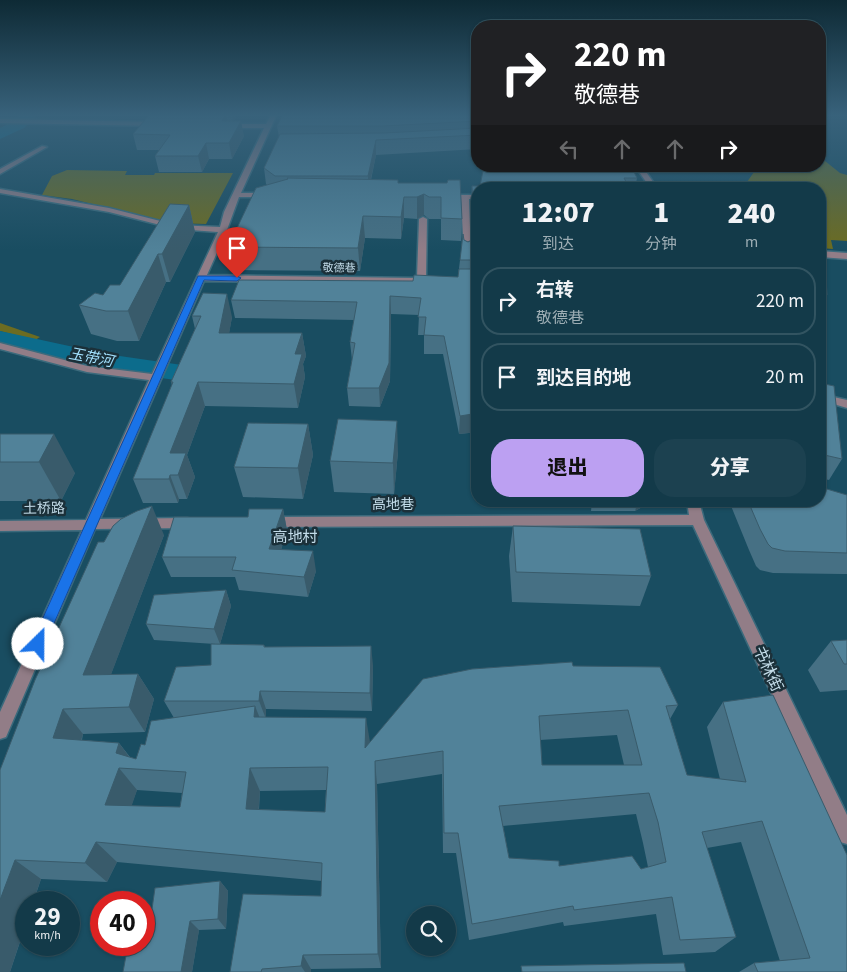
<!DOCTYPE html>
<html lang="zh">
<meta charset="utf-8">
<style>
body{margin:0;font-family:"Source Sans 3","Noto Sans SC",sans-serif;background:#1c4150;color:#f1f3f6;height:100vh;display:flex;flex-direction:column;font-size:19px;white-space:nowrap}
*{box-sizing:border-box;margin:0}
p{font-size:16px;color:#9dadb4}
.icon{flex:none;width:28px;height:28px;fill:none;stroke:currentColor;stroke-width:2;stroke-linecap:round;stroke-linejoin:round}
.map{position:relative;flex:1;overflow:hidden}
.details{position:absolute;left:471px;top:182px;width:355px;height:325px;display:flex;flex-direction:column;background:#133a49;border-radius:20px;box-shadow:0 1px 4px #0004,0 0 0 1px #325461}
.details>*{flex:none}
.top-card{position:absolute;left:471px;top:20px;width:355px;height:152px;border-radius:20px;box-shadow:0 1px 4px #0004,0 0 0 1px #325461;background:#202124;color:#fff;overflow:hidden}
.controls{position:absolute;left:406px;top:906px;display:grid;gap:10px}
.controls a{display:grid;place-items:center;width:50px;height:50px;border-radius:50%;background:#133a49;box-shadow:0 1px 4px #0004,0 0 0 1px #325461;font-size:25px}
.speed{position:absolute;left:15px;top:891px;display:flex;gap:10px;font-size:25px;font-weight:700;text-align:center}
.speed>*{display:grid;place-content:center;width:65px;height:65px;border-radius:50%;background:#133a49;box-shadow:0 1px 4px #0004,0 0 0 1px #325461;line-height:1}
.speed small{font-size:12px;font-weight:400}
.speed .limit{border:8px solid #d22;background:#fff;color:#111}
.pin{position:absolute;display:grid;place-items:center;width:42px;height:42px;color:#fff;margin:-51px -21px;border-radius:50% 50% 50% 0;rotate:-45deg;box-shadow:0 0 5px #0007}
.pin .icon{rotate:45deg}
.me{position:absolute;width:55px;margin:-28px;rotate:23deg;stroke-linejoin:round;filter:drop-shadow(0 0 4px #0008)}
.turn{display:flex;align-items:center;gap:18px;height:105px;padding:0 20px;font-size:22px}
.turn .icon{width:65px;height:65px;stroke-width:2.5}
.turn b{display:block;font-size:35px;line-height:42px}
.lanes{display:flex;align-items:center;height:48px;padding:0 20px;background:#0003;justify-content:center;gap:25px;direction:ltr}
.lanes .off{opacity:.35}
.eta{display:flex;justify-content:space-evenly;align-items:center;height:85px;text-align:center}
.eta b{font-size:30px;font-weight:800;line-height:35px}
.button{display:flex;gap:10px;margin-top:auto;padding:10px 20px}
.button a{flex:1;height:58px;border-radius:20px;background:#bca0f2;color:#111;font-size:20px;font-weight:800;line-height:58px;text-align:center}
.button a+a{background:#1c4150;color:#f1f3f6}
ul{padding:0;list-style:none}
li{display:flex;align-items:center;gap:15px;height:68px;margin:0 10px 8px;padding:0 10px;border:2px solid #325461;border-radius:20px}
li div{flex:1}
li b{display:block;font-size:19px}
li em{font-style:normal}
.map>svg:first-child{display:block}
.green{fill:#6c6c21}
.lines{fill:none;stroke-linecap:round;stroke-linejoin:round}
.river{fill:#0c6c8c;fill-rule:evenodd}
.minor-casing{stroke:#3b6a7c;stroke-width:3}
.minor{fill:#927d87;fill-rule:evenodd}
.wall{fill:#467084;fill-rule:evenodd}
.shaded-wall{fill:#395b6b}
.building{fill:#518299;stroke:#395b6b;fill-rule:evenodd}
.route{fill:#1a73e8;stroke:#114b97}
.labels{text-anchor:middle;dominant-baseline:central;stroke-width:5;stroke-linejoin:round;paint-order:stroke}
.far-street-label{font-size:11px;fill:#c3dce9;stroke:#1b3039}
.street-label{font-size:14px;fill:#c3dce9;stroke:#1b3039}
.water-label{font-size:15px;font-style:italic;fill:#a1dffc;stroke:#1b3039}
.neighbourhood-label{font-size:15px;fill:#c3dce9;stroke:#1b3039}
.near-street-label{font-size:16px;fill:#c3dce9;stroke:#1b3039}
</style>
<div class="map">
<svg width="847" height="972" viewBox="0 0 847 972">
<rect width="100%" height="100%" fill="#194d61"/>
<!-- green -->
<g class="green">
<path d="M820,157L840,173L847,175V241L831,240L833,249L820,248V189H669L666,184L747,182L754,172L749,166H820Z"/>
<path d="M67,170L127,171L125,175H154L155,173H233L206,224L170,223L72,199L42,195L52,176Z"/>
<path d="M0,323L40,337L35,340L0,331Z"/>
</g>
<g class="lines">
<!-- river -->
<g class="river">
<path d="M21,114H38L24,128L0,139V128L12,122Z"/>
<path d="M0,331L106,354L182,365L192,367L196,373L192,379L182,381L106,370L0,347Z"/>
</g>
<!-- minor casing -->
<g class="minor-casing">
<g id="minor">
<path d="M271,114H277L241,193H268L272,195L268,197H239L227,230L207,275L417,278L419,219L423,217L427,219L426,278L432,281L428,284H421L204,281L100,519L187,518L192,519L194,523L192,527L187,528L95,529L6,737L0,739V712L82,530L0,531V521L86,520L149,380L87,372L0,349V343L87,366L152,374L218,232L176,229L109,212L0,193V189L109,208L176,225L220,227L224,212L264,128H226L223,126L226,124H266Z"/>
<path d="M0,119L159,122L162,124L159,126L0,123Z"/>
<path d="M42,146L47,147L0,174V169Z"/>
<path d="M635,166H642L658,189H651Z"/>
<path d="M443,195H478V199H469L471,257L464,255L461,199H446L442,197Z"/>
<path d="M820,251L847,253V259L820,257Z"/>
<path d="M820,394L847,400V408L820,400Z"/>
<path d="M687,501H699L704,520L847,815V844L840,842L693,525L270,527L265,526L263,522L265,518L270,517L689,515Z"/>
</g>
</g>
<!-- minor -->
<use href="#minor" class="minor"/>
</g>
<!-- wall -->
<g class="wall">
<path d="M56,114H93L90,116H56Z"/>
<path d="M150,114H237V115L234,121L244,136L232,159H209L202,172H159L155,156L160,150H137L133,134Z"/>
<path d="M478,114V149L376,155L371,180H398V183H447L462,219L461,241L441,240V219H429L424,215L417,219L404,218L401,239L365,238L360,271L233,270L228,247L267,185L266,184L264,168L279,137L277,126Z"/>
<path d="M484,166L637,178L635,189H478V432L459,434L443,354H424V335H418L419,315L391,314L390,381L380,407L349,406L347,388L352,360L350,342L354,320L235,318L231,300L413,281L458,277L460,260L464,240L468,242L473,239L471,202L472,186H480Z"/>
<path d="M189,205L195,232L170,282H166L139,341H117L91,334L79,305L103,295L120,285Z"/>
<path d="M820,277L827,295L820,310Z"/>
<path d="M192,316L232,317L229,333H302L306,356L303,364L305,377L298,408L205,406L187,455L195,477L187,499H179L178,503H143L133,479L172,385L171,382L195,329Z"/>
<path d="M820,383L842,459L829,480L820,478Z"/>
<path d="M308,424L313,455L303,499L243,497L234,467Z"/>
<path d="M0,434L75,473L61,501H0Z"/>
<path d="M398,452L394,494L334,492L330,461Z"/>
<path d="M847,495V574H842L773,573L760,570L756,566L749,550L729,501H820Z"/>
<path d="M592,501H653L635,511H591Z"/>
<path d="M283,509L287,530L281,550L316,571L308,597L239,590L235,577H171L162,557L248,517Z"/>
<path d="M513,526L651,576L640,606L512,602L509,556Z"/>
<path d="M164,535L111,674H138L154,699L145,732L83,734L82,740L119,743L130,757L136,759L145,745L174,718L164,701L211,665L215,644L154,640L146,624L226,590L231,606L220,644L264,645L265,647L373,665L372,711L266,709V717L370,742L573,666L678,705L670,719L687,775L720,779L707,727L723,702L847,972H739L754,963L780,961L741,842L707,848L736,937L715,952L663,955L656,914L564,926L563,922L469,940L456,853H443L442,774L377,784L381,968L311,969V972H230L321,896L322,881L117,862L107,882L41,879L10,972L0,770L104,542ZM617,735L624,765H542L540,740ZM137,790L182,793L180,807L131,806ZM326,790L325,812L259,810L260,791ZM636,814L643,843L648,867L641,869L559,866L509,858L503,826Z"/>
<path d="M847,640V690L820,692L808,670L831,641Z"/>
<path d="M220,881L228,891L226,929L199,930L192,972H123Z"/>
</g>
<!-- shaded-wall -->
<g class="shaded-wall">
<path d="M226,114L229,129L222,121Z"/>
<path d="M232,114H237V115L233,122Z"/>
<path d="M241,121L244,136L232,159L229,143Z"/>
<path d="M376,140V155L368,192V176Z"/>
<path d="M206,143L209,159L202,172L198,156Z"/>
<path d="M424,194V215L417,219V197Z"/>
<path d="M404,197V218L401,239V217Z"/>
<path d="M189,205L195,232L170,282L162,254Z"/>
<path d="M363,216L365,238L360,271L358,248Z"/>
<path d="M158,254L166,282L139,341L128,311Z"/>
<path d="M227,294L232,317L225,357L219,333Z"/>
<path d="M390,296L391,314L390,381L380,407L379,388Z"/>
<path d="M302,333L306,356L303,364L305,377L298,408L294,384L295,354Z"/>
<path d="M198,382L205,406L187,455L195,477L187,499L170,453Z"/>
<path d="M478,413V432L459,434L460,416Z"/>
<path d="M397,421L398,452L394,494L393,463Z"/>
<path d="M308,424L313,455L303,499L298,468Z"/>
<path d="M54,434L75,473L61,501L39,462Z"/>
<path d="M170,475L179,499L178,503L169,479Z"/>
<path d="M638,501H653L635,511Z"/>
<path d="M152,506L164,535L101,701L83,675Z"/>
<path d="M283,509L287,530L275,569L269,549Z"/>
<path d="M313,551L316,571L308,597L304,577Z"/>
<path d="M226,590L231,606L220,644L214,629Z"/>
<path d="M371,646L373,665L372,711L370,693Z"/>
<path d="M138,674L154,699L145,732L129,707Z"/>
<path d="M260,691L266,709V719L259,701Z"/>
<path d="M255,706L265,731L254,717Z"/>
<path d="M63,709L83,734L75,761L53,738Z"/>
<path d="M366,718L370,742L365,748Z"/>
<path d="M119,743L136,766L116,753Z"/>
<path d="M375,761L377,784L381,968L378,954Z"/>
<path d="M119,768L137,790L125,826L105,805Z"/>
<path d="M250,768L260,791L257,830L246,809Z"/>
<path d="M96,842L117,862L107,882L85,863Z"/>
<path d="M15,860L41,879L33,902H26V923L10,972H0V900Z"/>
<path d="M220,881L228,891L226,929L218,919Z"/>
<path d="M190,921L199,930L192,972H181Z"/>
<path d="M303,955L311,969V972H305L301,966Z"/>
</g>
<!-- building -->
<g class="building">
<path d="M150,114H226L222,121H241L229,143H206L198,156H155L170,135L133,134Z"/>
<path d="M283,114H478V121L383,126H277Z"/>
<path d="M478,128V135L376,140L368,176H275L264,168L280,134L384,133Z"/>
<path d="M484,166H631L637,178H624L630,189H478V260H460L463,234L464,240L468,242L475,238L472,186H480Z"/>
<path d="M287,178L398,180V183H447L448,180H460L462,219L441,218V197H429L424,194L417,197H404L401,217L363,216L358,248L228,247L256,188L288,179Z"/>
<path d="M170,204L189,205L162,254H158L128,311H106L79,305L95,293L103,295L110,285H120Z"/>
<path d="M459,269H478V413L460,416L444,336L424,335L426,317H418L421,298L390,296L389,363L379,388H347L355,343L350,342L357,302L231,300L239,280L413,281L414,275L458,277Z"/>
<path d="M820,277L826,278L827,295L820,293Z"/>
<path d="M203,293L227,294L219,333H302L295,354H302L294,384L198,382L170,453H186L178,475H170L169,479H133L173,382H171L201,316H192Z"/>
<path d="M820,383L834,386L842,459L820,454Z"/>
<path d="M338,419L397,421L393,463L330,461Z"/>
<path d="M248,423L308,424L298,468L234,467Z"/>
<path d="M0,434H54L39,462H0Z"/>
<path d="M820,487L847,495V553L785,551L772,548L768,544L760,529L748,501H820Z"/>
<path d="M152,506L83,675L138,674L129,707L63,709L53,738L119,743L116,753L136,759L141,744L145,745L151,721L255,706L254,717L366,718L365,748L423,679L472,669L572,662L573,666L660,667L678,705L666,706L687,775L746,782L723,702L773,695L847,855V972H758L754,963L810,958L762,821L702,832L736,937L680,940L672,897L574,910L573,906L472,924L458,833H444L443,751L375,761L378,954L303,955L301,966L262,969L261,972H230L243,894L321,896L322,863L96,842L85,863L15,860L0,900V770L35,680L98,542H104L113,526L121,519L137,511ZM628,710L642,765H542L539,716ZM328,767L325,812L246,809L250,768ZM119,768L186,772L180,807L105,805ZM649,793L658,822L666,862L641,869L632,856L559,866V861L509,858L499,806Z"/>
<path d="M249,509H283L269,549L313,551L304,577L232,570L236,557H162L174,517H248Z"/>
<path d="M513,526L640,529L651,576L516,572Z"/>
<path d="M226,590L214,629L146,624L154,595Z"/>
<path d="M847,640V664H844L831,641Z"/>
<path d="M211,644L264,645V647L371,646L370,693L260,691L259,701H164L176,667L211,665Z"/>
<path d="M220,881L218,919L190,921L181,972H123L128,945H144V920L151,916L155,888Z"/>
<path d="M684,963L686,972H522L521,966Z"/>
</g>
<!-- sky -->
<linearGradient id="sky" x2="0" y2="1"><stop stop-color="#0e2a35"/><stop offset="0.46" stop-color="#38627b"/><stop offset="1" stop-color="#38627b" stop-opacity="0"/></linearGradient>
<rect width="847" height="250" fill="url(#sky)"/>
<!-- route -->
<path class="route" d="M198,276H237L241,278L237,281L204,280L45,644L43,648L38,650L33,648L31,644Z"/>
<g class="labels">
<!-- far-street labels -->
<g class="far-street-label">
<text transform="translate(339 268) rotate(1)">敬德巷</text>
</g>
<!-- street labels -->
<g class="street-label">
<text x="393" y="505">高地巷</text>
<text transform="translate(44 509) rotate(-1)">土桥路</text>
</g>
<!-- water labels -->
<g class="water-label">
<text transform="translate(91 358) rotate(11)">玉带河</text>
</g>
<!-- neighbourhood labels -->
<g class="neighbourhood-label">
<text x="295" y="537">高地村</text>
</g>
<!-- near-street labels -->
<g class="near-street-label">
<text transform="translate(768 669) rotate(65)">书林街</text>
</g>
</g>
</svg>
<div class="controls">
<a><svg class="icon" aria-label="search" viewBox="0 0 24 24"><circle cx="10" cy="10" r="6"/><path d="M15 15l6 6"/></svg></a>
</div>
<div class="speed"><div>29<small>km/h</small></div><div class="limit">40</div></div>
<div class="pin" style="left:237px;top:278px;background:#d93025"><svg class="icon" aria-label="arrive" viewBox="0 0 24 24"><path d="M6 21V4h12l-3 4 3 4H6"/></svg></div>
<svg class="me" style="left:38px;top:644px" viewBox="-20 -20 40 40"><circle r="19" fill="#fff"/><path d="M0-13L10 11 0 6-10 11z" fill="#1a73e8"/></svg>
<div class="top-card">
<div class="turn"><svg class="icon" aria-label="right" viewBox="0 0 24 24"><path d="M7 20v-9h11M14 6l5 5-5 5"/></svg><div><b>220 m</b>敬德巷</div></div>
<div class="lanes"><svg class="icon off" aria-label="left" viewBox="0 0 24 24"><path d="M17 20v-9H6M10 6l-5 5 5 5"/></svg><svg class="icon off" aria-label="ahead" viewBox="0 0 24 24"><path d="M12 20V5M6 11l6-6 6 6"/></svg><svg class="icon off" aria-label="ahead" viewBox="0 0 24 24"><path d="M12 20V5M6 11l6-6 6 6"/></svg><svg class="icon" aria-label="right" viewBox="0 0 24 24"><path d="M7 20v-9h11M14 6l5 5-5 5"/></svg></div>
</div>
<section class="details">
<div class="eta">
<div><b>12:07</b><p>到达</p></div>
<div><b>1</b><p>分钟</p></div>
<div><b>240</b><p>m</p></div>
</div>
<ul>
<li><svg class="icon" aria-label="right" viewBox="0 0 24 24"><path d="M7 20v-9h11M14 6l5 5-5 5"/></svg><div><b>右转</b><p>敬德巷</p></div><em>220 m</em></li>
<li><svg class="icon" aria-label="arrive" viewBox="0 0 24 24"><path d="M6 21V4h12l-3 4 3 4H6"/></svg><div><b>到达目的地</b></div><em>20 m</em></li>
</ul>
<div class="button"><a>退出</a><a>分享</a></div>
</section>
</div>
